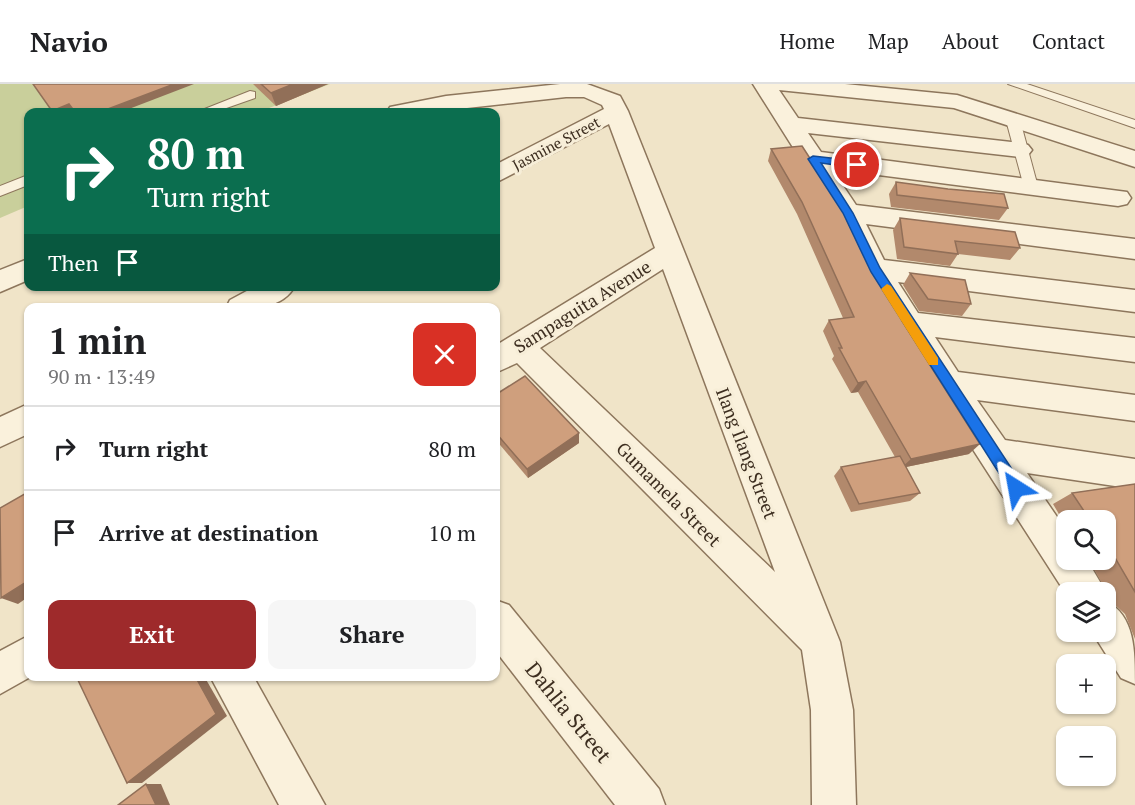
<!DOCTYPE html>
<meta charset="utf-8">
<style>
body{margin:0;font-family:"PT Serif",serif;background:#f6f6f6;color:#202124;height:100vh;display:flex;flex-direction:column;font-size:22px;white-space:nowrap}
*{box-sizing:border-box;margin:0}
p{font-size:20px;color:#757577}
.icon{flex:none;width:33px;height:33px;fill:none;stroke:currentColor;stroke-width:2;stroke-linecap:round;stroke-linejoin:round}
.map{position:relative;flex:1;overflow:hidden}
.panel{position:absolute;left:24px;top:219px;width:476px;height:378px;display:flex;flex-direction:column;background:#fff;border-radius:12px;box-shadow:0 2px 4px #0004}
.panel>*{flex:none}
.top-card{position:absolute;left:24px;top:24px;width:476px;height:183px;border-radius:12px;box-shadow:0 2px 4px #0004;background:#0b6e4f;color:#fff;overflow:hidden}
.tools{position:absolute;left:1056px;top:426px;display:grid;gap:12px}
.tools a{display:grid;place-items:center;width:60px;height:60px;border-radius:12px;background:#fff;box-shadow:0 2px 4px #0004;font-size:30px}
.pin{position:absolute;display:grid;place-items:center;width:51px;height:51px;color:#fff;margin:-26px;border:3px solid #fff;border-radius:50%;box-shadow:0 2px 6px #0007}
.me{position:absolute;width:66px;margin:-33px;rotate:326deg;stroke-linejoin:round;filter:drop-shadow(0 0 4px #0008)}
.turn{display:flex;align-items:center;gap:21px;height:126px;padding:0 24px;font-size:27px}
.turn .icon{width:78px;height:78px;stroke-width:2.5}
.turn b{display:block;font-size:42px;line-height:51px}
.then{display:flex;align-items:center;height:57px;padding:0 24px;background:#0003;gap:12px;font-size:22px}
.round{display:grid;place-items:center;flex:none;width:63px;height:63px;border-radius:12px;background:#f6f6f6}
.headline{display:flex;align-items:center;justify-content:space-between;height:102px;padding:0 24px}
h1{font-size:36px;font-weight:600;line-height:45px}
.action{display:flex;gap:12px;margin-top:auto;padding:12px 24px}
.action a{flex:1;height:69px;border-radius:12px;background:#9e2a2b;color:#fff;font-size:24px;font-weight:600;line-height:69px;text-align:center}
.action a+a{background:#f6f6f6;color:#202124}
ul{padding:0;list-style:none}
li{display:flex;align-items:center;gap:18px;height:84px;padding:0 24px;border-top:2px solid #e0e0e0}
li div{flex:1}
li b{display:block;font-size:22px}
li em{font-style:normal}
header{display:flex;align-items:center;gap:36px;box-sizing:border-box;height:84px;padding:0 30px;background:#fff;border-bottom:2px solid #e0e0e0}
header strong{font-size:28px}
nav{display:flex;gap:33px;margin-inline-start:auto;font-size:21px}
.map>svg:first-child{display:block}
.green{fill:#c9cf9b}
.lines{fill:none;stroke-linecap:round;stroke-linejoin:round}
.service-casing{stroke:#8d765c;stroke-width:2}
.minor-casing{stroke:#8d765c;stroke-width:3}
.service{fill:#faf1dc;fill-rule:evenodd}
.minor{fill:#faf1dc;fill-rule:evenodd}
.wall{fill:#b2896c}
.shaded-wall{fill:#916f58}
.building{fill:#cf9f7d;stroke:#916f58;stroke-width:1.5}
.route{fill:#1a73e8;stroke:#114b97;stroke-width:1.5}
.slow{fill:#f59e0b}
.labels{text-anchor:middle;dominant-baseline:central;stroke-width:6;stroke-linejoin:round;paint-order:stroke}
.far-street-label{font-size:15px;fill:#3d2e20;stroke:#f7eed8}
.street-label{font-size:18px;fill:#3d2e20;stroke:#f7eed8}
.near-street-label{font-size:21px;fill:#3d2e20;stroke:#f7eed8}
</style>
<header>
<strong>Navio</strong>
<nav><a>Home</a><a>Map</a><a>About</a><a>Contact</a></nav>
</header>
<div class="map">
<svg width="1135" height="721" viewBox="0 0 1135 721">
<rect width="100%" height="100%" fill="#f0e4c8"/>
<!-- green -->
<path class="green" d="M0,0H330L259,28H28V122L0,134Z"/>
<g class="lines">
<!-- service casing -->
<g class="service-casing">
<g id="service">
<path d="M1008,0H1027L1135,36V44Z"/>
<path d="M250,7L255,8V14L215,28H197Z"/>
<path d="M1013,32L1020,36L1038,103L1036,106H1026L1024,103L1006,36Z"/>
<path d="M28,91V101L0,112V102Z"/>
</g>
</g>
<!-- minor casing -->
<g class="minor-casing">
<g id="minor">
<path d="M560,0H587L620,12L628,27L840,558L853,626L856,721H812L811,626L802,566L517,279L495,289V262L655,164L609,40L495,99V81L604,25L602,21L584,13H566L431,28H387L390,23L446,12ZM663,185L775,488L540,264Z"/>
<path d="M753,0H845L957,11L1135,67V83L954,24L779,6L798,34L1020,59L1028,61L1032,66L1028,71L1020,73L808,49L821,68L1127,108L1131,114L1127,120L1118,122L832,85L856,121L1135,155V175L866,140L884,176L1135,206V228L898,198L918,229L1135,254V278L935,253L958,288L1135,311V337L977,316L1005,356L1135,375V405L1027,389L1066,446V476H1087L1106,508V509L1066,510L936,308L861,185L835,130Z"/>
<path d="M28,175V196L0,208V186Z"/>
<path d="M256,202H295C281,227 250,224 226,224L230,216Z"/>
<path d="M28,320V350L0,363V333Z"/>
<path d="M495,516L509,521L659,705L665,721H615L495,566Z"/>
<path d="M1106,517C1135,532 1135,566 1135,600L1121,594L1092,548H1106Z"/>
<path d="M28,552V592H32L0,610V567Z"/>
<path d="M210,592H253L325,721H279Z"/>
</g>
</g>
<!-- service -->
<use href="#service" class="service"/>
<!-- minor -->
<use href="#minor" class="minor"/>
</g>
<!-- wall -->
<g class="wall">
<path d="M253,0H328L276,22Z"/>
<path d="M771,65L865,174L904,237L903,238L969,370L906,383L920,409L910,417L851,428L834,392L841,383L895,373L858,308L851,309L832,275L834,272L823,247L829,236L843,234L797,130L768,77Z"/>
<path d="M896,98L1008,124L999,136L891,123L889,110Z"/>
<path d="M900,134L1020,164L1010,176L958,170L950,182L897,175L893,146Z"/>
<path d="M910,189L971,220L962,232L919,227L903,201Z"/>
<path d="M495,311L579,349V359L528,394L495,355Z"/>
<path d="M1135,400V555L1125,530L1113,519L1089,476H1106V436H1066V442L1053,420L1072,409Z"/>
</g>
<!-- shaded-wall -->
<g class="shaded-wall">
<path d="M174,0H194L121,28H100Z"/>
<path d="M293,0H328L276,22L271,9Z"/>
<path d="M69,20L74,27L70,28H54L52,27Z"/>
<path d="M866,297L858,308L851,309L858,299Z"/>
<path d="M579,349V359L528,394L527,385Z"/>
<path d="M980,360L969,370L901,384L911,375Z"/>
<path d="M28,497V513L18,520L1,514Z"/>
<path d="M195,592H204L227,632L142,699H127Z"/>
<path d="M146,700H161L170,721H156Z"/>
</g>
<!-- building -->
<g class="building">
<path d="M33,0H174L100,28H75L69,20L52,27Z"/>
<path d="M261,0H293L271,9Z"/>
<path d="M802,62L839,119L865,174L904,237H902L980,360L911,375L866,297L858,299L839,264H842L829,236L854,233L802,118L771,65Z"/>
<path d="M896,98L948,105L1004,110L1008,124L897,111Z"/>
<path d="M900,134L1015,148L1020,164L955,157L958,170L904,163Z"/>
<path d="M910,189L965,196L971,220L928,215Z"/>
<path d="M525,292L579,349L527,385L495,348V311Z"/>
<path d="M900,372L920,409L859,420L841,383Z"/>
<path d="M1135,400V508L1110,465L1107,464L1106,462V436H1090L1072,409Z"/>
<path d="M28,408V497L1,514L0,424Z"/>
<path d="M76,592H195L216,630L127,699Z"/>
<path d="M146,700L156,721H118Z"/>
</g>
<!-- route -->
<path class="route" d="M813,72L857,77L862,81L857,84L821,79L853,129L880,184L1021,399V408H1011L871,188L843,129L808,75Z"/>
<!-- slow -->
<path class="slow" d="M887,200L891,202L938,274V281H929L881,205Z"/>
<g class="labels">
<!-- far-street labels -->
<g class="far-street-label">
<text transform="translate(556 59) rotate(-28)">Jasmine Street</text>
</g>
<!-- street labels -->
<g class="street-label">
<text transform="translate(582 222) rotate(-32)">Sampaguita Avenue</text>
<text transform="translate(747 369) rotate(69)">Ilang Ilang Street</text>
<text transform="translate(669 410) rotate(45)">Gumamela Street</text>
</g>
<!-- near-street labels -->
<g class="near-street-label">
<text transform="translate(569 628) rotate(51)">Dahlia Street</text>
</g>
</g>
</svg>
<div class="tools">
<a><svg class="icon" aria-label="search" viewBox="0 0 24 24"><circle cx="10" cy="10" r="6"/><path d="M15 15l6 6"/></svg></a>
<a><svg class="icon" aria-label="layers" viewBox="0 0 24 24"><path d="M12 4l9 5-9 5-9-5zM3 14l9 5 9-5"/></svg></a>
<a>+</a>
<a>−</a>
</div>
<div class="pin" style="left:857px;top:81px;background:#d93025"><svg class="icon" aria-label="arrive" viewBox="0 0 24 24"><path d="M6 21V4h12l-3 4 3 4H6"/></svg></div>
<svg class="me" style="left:1016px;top:404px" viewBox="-20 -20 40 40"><path d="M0-17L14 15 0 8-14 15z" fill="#1a73e8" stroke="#fff" stroke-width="4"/></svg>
<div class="top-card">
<div class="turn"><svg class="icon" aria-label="right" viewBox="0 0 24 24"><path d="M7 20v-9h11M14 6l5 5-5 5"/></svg><div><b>80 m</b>Turn right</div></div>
<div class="then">Then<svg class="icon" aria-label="arrive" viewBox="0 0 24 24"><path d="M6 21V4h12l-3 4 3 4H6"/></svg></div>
</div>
<section class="panel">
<div class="headline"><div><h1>1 min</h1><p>90 m · 13:49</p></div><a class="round" style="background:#d93025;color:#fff"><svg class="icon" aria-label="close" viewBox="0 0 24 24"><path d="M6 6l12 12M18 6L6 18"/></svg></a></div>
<ul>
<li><svg class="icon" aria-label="right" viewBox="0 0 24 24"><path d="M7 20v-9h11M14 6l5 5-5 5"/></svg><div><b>Turn right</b></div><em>80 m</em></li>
<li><svg class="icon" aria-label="arrive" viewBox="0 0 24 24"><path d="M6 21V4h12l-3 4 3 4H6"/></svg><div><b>Arrive at destination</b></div><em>10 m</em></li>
</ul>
<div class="action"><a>Exit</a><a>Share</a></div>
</section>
</div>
